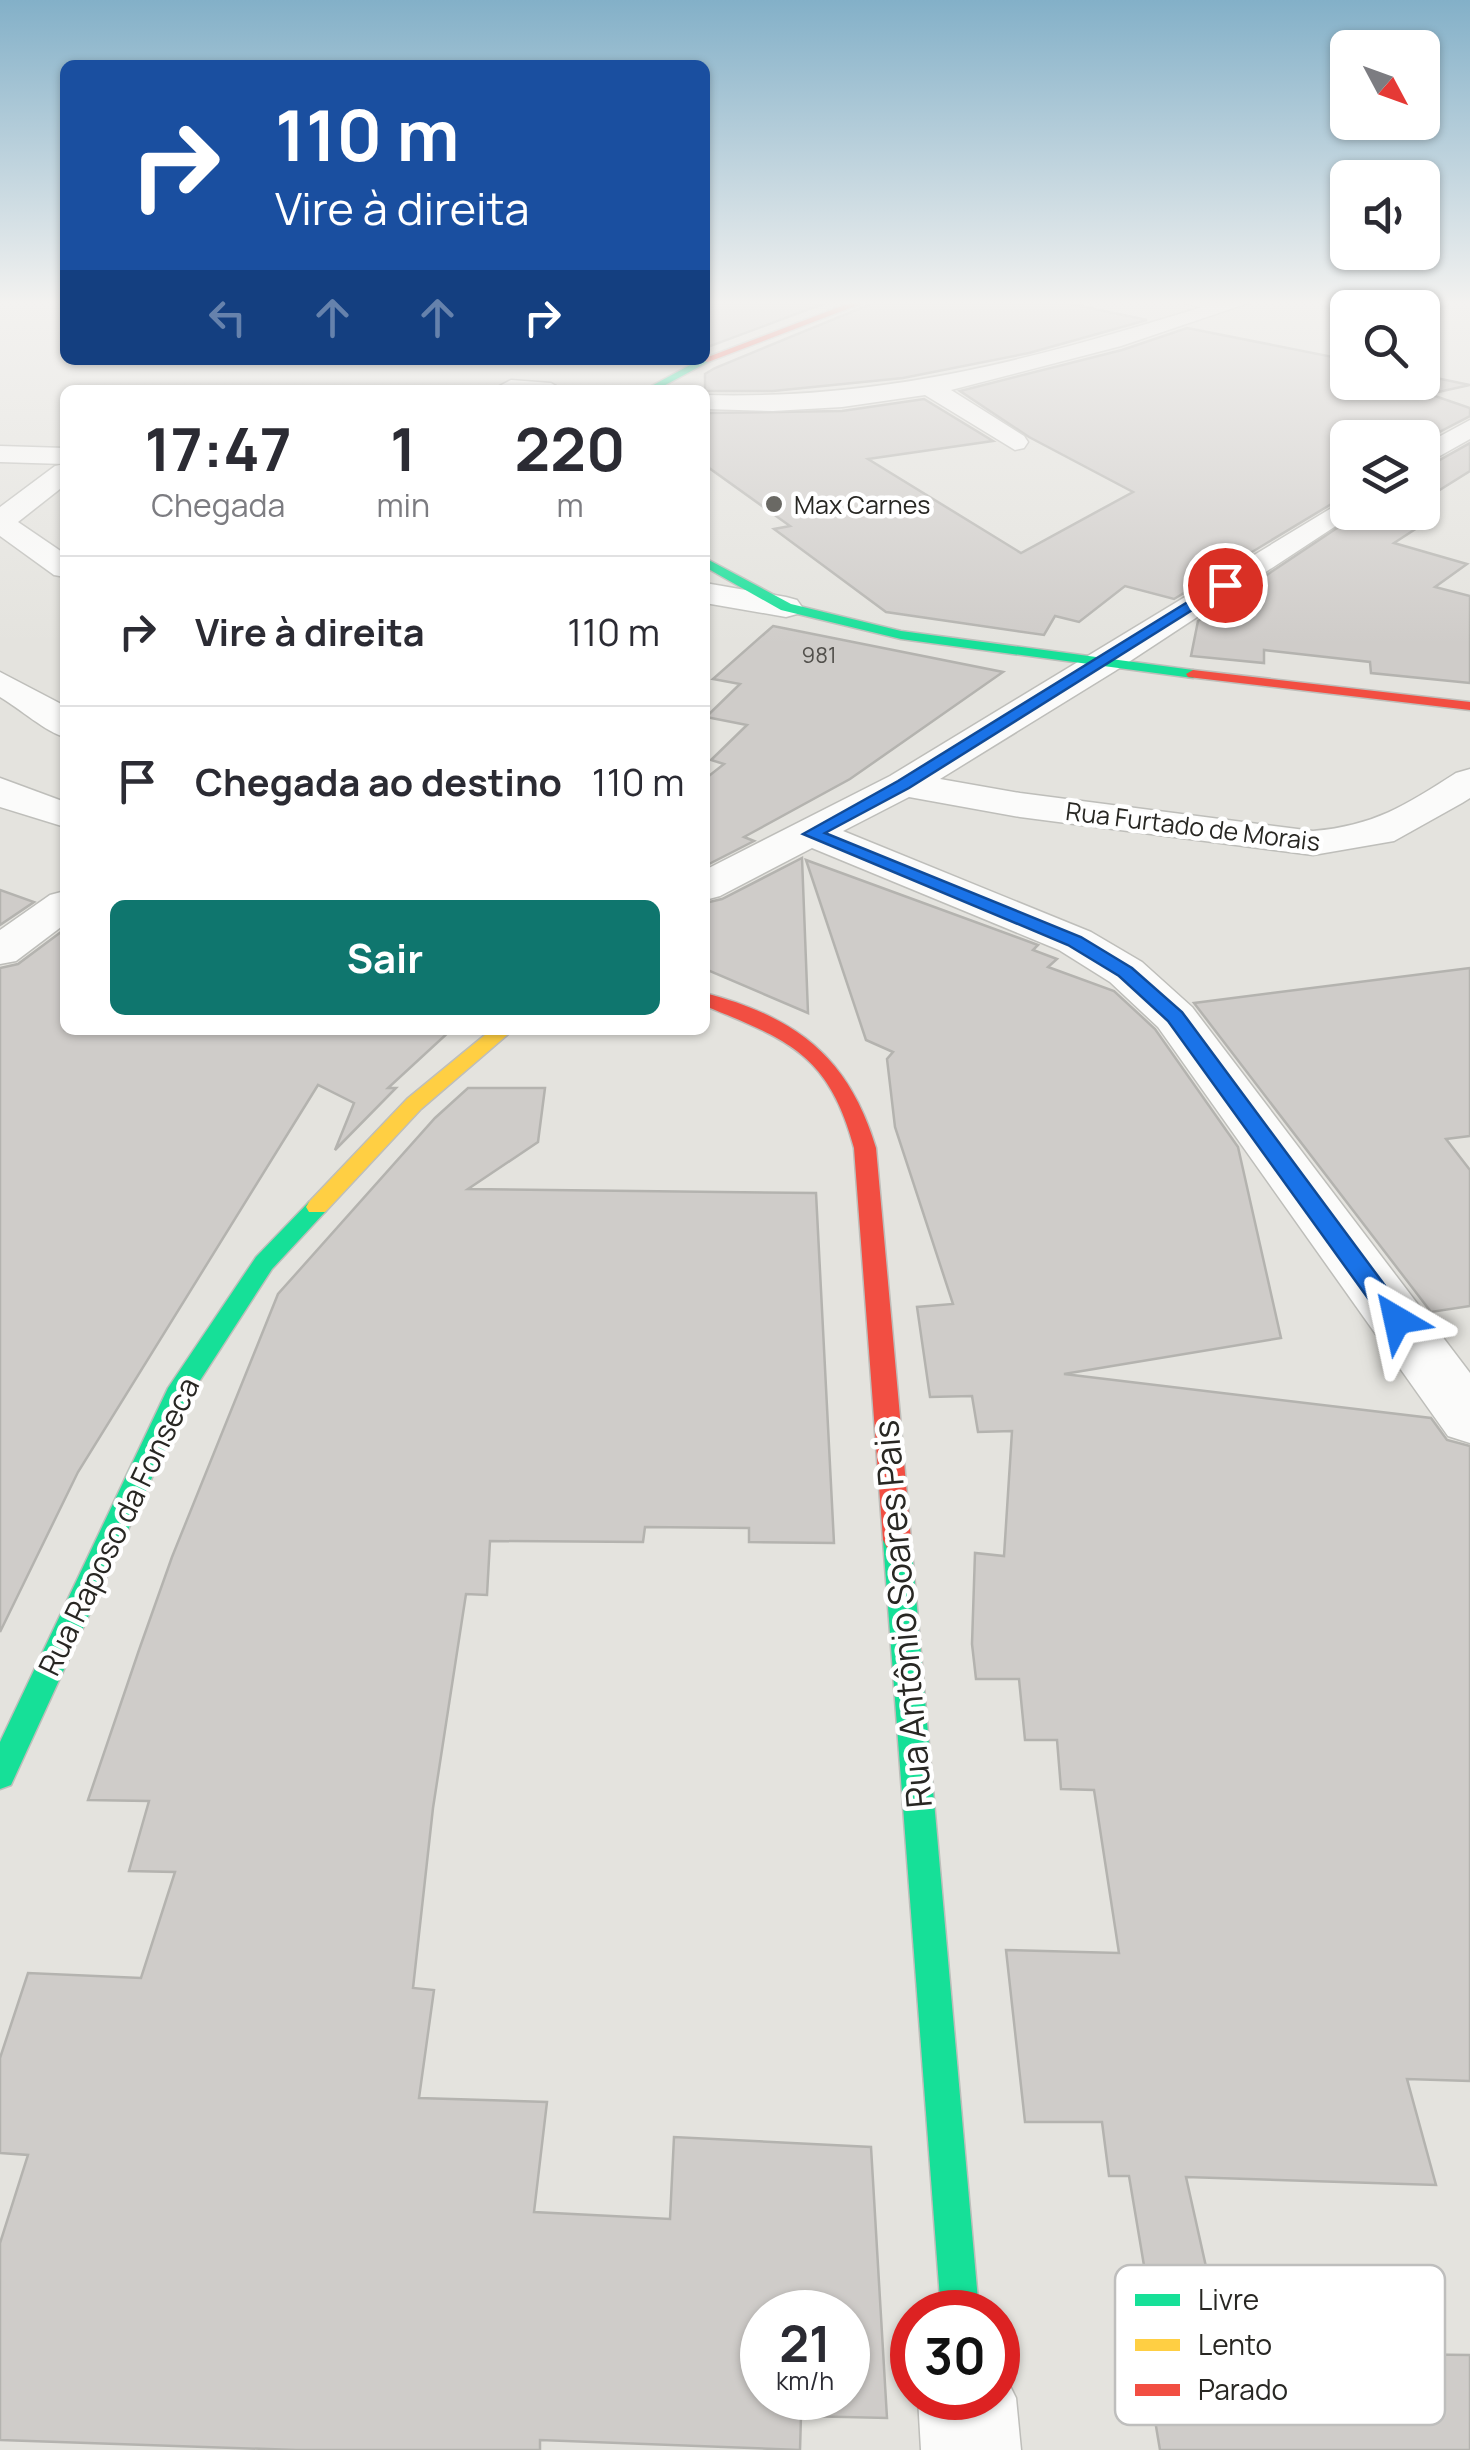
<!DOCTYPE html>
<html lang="pt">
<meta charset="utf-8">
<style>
body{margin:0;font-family:Manrope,sans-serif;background:#f7f7f7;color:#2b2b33;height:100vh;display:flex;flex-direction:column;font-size:38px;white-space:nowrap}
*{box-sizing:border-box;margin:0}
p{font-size:32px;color:#7c7c81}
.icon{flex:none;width:55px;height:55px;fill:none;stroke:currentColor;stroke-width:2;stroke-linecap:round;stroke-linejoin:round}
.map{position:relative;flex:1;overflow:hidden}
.panel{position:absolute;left:60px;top:385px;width:650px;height:650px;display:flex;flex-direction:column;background:#fff;border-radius:15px;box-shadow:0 2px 8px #0004}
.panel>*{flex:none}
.guide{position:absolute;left:60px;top:60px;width:650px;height:305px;border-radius:15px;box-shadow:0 2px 8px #0004;background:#1a4fa0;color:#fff;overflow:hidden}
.needle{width:65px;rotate:131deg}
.fabs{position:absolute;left:1330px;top:30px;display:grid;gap:20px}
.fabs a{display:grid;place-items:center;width:110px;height:110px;border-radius:15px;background:#fff;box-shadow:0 2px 8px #0004;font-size:50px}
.speed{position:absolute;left:740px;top:2290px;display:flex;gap:20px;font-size:50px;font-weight:700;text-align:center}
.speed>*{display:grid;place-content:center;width:130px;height:130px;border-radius:50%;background:#fff;box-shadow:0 2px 8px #0004;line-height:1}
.speed small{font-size:25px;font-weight:400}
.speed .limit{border:15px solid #d22;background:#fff;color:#111}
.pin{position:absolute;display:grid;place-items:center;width:85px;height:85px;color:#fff;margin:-42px;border:5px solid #fff;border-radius:50%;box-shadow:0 2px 10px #0007}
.me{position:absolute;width:110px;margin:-55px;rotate:324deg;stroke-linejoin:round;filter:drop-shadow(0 0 8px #0008)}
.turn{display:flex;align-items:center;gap:35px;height:210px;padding:0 50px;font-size:45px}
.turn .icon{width:130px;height:130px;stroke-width:2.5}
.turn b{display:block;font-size:70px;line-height:85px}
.lanes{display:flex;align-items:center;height:95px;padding:0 50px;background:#0003;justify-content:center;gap:50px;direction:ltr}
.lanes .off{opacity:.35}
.eta{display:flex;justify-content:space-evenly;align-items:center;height:170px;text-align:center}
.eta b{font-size:60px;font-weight:700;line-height:70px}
.primary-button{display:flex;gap:20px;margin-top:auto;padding:20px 50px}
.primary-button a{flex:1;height:115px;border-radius:15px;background:#0f766e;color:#fff;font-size:40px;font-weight:700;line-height:115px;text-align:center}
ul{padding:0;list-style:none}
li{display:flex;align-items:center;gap:30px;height:150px;padding:0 50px;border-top:2px solid #e1e1e2}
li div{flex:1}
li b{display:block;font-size:38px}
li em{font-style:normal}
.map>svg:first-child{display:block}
.building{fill:#cfccc9;stroke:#b4b3af;stroke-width:2.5;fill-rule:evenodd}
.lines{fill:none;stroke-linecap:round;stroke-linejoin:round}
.lane-casing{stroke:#bebeba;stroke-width:2}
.street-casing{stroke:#bebeba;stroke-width:3}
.fast-casing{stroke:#bebeba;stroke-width:3}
.slow-casing{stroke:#bebeba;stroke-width:3}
.jam-casing{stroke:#bebeba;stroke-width:3}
.lane{fill:#fbfbfa;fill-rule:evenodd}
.street{fill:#fbfbfa;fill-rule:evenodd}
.fast{fill:#16e098;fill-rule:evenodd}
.slow{fill:#ffcf43;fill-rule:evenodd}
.jam{fill:#f24e42;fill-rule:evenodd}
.route{fill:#1a73e8;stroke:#114b97;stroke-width:2.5}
.poi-dot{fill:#6a6964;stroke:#fff;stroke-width:4}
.labels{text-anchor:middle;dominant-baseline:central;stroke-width:9;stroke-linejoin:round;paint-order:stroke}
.far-number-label{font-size:22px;fill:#52504c}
.far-poi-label{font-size:25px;fill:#282723;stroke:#fff;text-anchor:start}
.far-street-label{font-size:25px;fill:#282723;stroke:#fff}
.street-label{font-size:30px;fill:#282723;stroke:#fff}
.near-street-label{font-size:35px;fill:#282723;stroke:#fff}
.key{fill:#fff;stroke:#bebebd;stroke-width:2.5}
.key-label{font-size:28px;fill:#282723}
</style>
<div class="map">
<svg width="1470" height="2450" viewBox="0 0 1470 2450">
<rect width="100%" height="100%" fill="#e4e3de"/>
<!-- building -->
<g class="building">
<path d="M705,301H831L705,348Z"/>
<path d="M878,301H1057L1147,320L1029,353L903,378L773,391H705V374L715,368Z"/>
<path d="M1187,328L1348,360V382H1422V375L1470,385L1429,394L1470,408V416L1422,441V438H1348V494L1174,599L1125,586L1079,622L1055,616L1044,635L886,612L774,529L790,526L705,465V413L842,411L924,399L993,441L868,459L1021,553L1133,492L1029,437L960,391L1122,350Z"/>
<path d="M1470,443V471L1422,501V470Z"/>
<path d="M1361,512H1414L1434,517L1394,543L1467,564L1435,587L1470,596V683L1371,673L1370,662L1264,650V663L1191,656L1198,621Z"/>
<path d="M773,626L1003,672L850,779L744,837L754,841L705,866V779L724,764L711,760L747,725L706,717L740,684L713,679Z"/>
<path d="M802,858L808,1013L705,969V903L722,899Z"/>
<path d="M806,860L1038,945L1033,950L1057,959L1048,967L1114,991L1155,1029L1238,1147L1281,1338L1064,1374L1431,1418L1447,1440L1470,1446V2081L1407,2079L1436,2185L1186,2177L1217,2316L1282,2317L1289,2344L1383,2345L1385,2354L1470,2355V2450H1160L1143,2349H1158L1129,2176H1109L1102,2122H1025L1006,1950L1119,1953L1094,1790L1061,1789L1057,1740H1025L1019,1679H976L972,1644L975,1553L1004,1556L1012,1431L978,1432L972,1396L930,1397L917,1307L953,1304L895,1127L887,1059L893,1052L866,1040Z"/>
<path d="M0,890L34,902L0,925Z"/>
<path d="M65,929V1030H451L388,1088H396L335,1150L354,1103L318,1085L78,1472L0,1632V968L18,964Z"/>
<path d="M1470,968V1136L1446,1139L1470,1170V1306L1431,1312L1194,1003Z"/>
<path d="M468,1088H545L538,1142L468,1189L816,1193L834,1543L749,1542V1528L645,1527L643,1542L490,1541L487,1595L466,1594L433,1808L413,1988L434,1990L419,2098L547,2102L534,2212L670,2219L674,2137L871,2147L887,2418L801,2416L800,2450L540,2440V2450H296L0,2440V2243L28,2155L0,2153V2058L28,1973L141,1978L175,1872L129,1871L149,1801L88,1800L139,1650L172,1557L278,1294L435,1118ZM762,2312H848V2398H762Z"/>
</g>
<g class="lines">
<!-- lane casing -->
<g class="lane-casing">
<path id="lane" d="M1175,301H1208L1228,308L1221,312Z"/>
</g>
<!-- street casing -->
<g class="street-casing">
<g id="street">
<path d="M1221,301H1254L1121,346L951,390L1024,436L1028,442L1024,448L1015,450L925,395L842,407L773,411L705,409V395C891,400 1046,356 1221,301Z"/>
<path d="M511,380L551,383L563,390H492Z"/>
<path d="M1470,420V439L1422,466V446Z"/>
<path d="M0,446L65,448V485L18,522L65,554V577L54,575L0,536V507L55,466L64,464L0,462Z"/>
<path d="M1348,498V512H1357L1115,671L940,779L1020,793L1313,831C1374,826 1406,805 1456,773L1470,769V798L1462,803L1394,841L1313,855L1020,817L909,797L843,831L1091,932L1142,962L1192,1007L1470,1373V1443L1448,1436L1158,1027L1110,982L1059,950L812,848L720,896L705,900V870L890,776Z"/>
<path d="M705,583L786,597L797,600L802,607L797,614L786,617L705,603Z"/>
<path d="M0,672L65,706V737C47,733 19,708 0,697Z"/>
<path d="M0,778L65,802V827L0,807Z"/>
<path d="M65,891V924L16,961L0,964V930L50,895Z"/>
<path d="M998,2362L1016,2398L1021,2450H921L918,2398H998Z"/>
</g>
</g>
<!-- fast casing -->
<g class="fast-casing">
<g id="fast">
<path d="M705,357L708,362L656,390H644Z"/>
<path d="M705,558L791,604L901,631L1193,670L1200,674L1193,678L901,639L781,610L705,567Z"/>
<path d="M317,1200L325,1202L328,1207L325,1212L272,1269L188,1399L11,1785L0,1789V1742L168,1388L256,1257L309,1202Z"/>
<path d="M897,1529L907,1532L911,1540L979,2312H941L883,1540L887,1532Z"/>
</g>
</g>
<!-- slow casing -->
<g class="slow-casing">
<path id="slow" d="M491,1030H513L421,1109L325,1212H309L306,1207L309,1202L407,1099Z"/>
</g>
<!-- jam casing -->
<g class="jam-casing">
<g id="jam">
<path d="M855,301H868L708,362L700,360Z"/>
<path d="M1193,670L1470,702V710L1188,677L1186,674Z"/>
<path d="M705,993C796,1017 849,1057 876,1148L911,1540L907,1548L897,1551L887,1548L883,1540L854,1148C829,1055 789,1040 705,1006Z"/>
</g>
</g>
<!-- lane -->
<use href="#lane" class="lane"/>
<!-- street -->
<use href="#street" class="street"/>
<!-- fast -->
<use href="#fast" class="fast"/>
<!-- slow -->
<use href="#slow" class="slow"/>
<!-- jam -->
<use href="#jam" class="jam"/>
</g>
<!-- sky -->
<linearGradient id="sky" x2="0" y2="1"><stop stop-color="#83b0c8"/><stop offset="0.47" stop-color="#f3f2f0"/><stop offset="1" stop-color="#f3f2f0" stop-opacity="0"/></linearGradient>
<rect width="1470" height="644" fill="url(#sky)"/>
<!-- route -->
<path class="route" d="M1220,582L1232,585L909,788L825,833L1081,937L1132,968L1182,1012L1406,1314L1409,1320L1406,1326H1388L1168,1021L1119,976L1068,945L803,834L898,781Z"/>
<!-- markers -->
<circle class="poi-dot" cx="774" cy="504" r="10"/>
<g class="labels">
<!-- far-number labels -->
<g class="far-number-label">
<text x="819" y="655">981</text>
</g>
<!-- far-poi labels -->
<g class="far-poi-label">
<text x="794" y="504">Max Carnes</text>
</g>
<!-- far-street labels -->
<g class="far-street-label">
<text transform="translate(1193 826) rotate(7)">Rua Furtado de Morais</text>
</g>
<!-- street labels -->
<g class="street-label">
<text transform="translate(118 1526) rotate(-64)">Rua Raposo da Fonseca</text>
</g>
<!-- near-street labels -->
<g class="near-street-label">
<text transform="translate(902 1614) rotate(-95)">Rua Antônio Soares Pais</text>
</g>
</g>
<!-- legend -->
<rect x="1115" y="2265" width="330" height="160" rx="15" class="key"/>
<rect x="1135" y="2294" width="45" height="12" fill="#16e098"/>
<rect x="1135" y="2339" width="45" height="12" fill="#ffcf43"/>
<rect x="1135" y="2384" width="45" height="12" fill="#f24e42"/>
<g class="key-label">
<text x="1198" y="2310">Livre</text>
<text x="1198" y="2355">Lento</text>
<text x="1198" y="2400">Parado</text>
</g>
</svg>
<div class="fabs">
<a><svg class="needle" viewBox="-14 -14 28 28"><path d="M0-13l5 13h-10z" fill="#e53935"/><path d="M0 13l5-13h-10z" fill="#7c7c81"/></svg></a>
<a><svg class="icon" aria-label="sound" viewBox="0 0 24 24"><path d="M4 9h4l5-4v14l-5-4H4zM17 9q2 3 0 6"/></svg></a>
<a><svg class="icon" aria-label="search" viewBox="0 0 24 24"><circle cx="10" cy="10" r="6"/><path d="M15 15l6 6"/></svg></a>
<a><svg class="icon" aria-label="layers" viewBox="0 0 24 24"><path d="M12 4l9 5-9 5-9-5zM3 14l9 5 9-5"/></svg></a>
</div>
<div class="speed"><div>21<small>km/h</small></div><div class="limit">30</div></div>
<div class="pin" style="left:1225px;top:585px;background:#d93025"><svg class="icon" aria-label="arrive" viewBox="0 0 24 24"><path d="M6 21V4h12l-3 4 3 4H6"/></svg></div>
<svg class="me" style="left:1397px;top:1320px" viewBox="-20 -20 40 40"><path d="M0-17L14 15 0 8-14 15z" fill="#1a73e8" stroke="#fff" stroke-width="4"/></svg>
<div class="guide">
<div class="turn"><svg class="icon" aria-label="right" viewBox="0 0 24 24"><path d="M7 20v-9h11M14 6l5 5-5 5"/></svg><div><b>110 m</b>Vire à direita</div></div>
<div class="lanes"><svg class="icon off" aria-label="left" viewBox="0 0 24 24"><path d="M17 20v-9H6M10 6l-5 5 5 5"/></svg><svg class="icon off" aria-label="ahead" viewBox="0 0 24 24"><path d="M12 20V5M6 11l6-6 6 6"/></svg><svg class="icon off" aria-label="ahead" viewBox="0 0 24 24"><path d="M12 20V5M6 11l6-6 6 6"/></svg><svg class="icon" aria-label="right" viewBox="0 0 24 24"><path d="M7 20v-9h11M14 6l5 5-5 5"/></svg></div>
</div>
<section class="panel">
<div class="eta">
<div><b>17:47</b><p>Chegada</p></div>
<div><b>1</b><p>min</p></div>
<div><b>220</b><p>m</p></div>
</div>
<ul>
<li><svg class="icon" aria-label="right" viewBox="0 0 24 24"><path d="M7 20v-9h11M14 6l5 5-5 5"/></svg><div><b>Vire à direita</b></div><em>110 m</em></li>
<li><svg class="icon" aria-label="arrive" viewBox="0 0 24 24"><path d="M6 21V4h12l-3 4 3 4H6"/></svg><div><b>Chegada ao destino</b></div><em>110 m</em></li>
</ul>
<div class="primary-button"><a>Sair</a></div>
</section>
</div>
